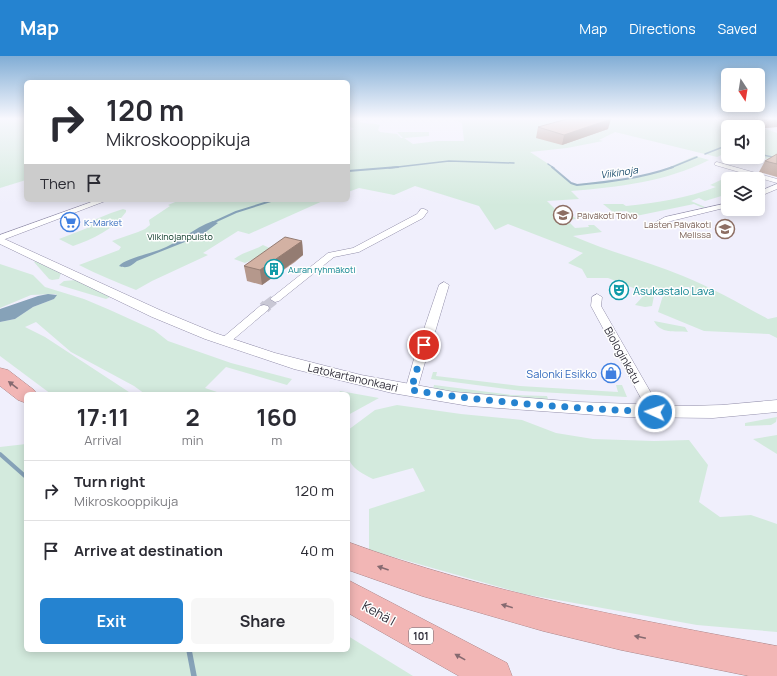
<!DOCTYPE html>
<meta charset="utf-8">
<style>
body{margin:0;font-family:Manrope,sans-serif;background:#f7f7f7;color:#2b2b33;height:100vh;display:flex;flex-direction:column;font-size:15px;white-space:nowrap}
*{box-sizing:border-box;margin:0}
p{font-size:13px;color:#7c7c81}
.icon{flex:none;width:22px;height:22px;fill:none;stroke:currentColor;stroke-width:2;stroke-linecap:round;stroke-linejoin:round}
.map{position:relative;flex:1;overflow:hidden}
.drawer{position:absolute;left:24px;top:336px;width:326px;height:260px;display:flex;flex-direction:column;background:#fff;border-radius:6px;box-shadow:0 2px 10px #0003}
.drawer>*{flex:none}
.banner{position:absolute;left:24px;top:24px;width:326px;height:122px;border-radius:6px;box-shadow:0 2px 10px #0003;background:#fff;color:#2b2b33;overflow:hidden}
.needle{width:26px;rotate:168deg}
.controls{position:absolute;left:721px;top:12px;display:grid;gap:8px}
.controls a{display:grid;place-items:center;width:44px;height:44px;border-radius:6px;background:#fff;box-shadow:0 2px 10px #0003;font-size:20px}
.pin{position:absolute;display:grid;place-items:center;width:34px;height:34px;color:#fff;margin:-17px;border:2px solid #fff;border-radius:50%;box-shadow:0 1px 4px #0007}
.me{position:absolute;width:44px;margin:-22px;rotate:273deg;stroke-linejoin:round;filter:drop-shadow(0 0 3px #0008)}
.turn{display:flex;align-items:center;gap:14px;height:84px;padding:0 16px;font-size:18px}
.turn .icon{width:52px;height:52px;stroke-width:2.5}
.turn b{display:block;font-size:28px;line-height:34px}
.then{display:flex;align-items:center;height:38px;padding:0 16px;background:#0003;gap:8px;font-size:15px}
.eta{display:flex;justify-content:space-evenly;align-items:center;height:68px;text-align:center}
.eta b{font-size:24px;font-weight:700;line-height:28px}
.cta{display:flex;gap:8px;margin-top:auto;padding:8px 16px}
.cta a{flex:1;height:46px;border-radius:6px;background:#2583d0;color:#fff;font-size:16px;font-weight:700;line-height:46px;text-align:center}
.cta a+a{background:#f7f7f7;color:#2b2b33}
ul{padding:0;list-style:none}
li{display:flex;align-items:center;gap:12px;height:60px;padding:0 16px;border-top:1px solid #e1e1e2}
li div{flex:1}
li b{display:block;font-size:15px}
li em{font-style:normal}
header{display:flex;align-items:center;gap:24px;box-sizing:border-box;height:56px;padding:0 20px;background:#2583d0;color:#fff}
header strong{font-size:19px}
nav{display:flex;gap:22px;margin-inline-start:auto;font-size:14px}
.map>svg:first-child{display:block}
.green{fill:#d3eadd}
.water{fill:#86a2b8}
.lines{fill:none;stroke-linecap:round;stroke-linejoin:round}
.stream-far3{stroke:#86a2b8;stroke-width:1.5}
.stream-far2{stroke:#86a2b8;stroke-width:2}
.stream-far1{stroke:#86a2b8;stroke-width:4}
.stream{stroke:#86a2b8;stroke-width:5.5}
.street-tunnel-far1{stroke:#c9c8d5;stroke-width:10;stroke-dasharray:10 4.5;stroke-linecap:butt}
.street-tunnel{stroke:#c9c8d5;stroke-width:12;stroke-dasharray:12 6;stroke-linecap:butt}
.street-casing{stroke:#928eaa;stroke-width:1}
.secondary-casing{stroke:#928eaa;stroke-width:1}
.highway-casing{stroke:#ad8689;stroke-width:1}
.street{fill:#fff;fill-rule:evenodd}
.secondary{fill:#fff;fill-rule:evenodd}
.highway{fill:#f2b6b5;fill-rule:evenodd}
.wall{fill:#b5988c}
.shaded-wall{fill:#947c72}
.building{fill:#d3b1a3;stroke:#947c72}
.oneway{fill:#866a70}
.route{stroke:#2583d0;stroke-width:7;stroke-dasharray:0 12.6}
.labels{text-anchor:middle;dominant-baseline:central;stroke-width:3;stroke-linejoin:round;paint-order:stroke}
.far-education-label{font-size:9px;fill:#785e54;stroke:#fefefe;text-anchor:start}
.far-shop-label{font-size:9px;fill:#366cbe;stroke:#fefefe;text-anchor:start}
.far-park-label{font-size:9px;fill:#043421;stroke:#fefefe}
.far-culture-label{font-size:9px;fill:#0d838f;stroke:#fefefe;text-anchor:start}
.far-water-label{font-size:10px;font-style:italic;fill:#205070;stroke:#fefefe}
.shield{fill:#fefefe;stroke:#6c6b73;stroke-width:1}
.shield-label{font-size:10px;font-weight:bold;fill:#2e2c38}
.culture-label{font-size:11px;fill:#0d838f;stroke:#fefefe;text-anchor:start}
.street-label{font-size:11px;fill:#2e2c38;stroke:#fefefe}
.shop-label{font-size:11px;fill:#366cbe;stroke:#fefefe;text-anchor:end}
.near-street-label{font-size:13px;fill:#2e2c38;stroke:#fefefe}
</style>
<header>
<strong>Map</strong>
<nav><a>Map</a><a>Directions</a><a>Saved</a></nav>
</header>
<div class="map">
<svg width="777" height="620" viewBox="0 0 777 620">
<rect width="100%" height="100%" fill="#f0effc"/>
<!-- green -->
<g class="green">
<path d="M0,63H26V124L0,132Z"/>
<path d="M361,63L364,64L359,65C366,69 372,66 380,69L378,74L380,76L397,78L401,82H403L397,76H429V80L404,82L413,88L437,85H464L462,67L453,63H742L748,67L777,77V105L758,101V71H728V96L717,101L615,76L599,84L603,85L567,92L530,96L550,109L574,129L643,120L658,116L695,100L709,104C665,126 619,131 571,135L579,143L547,145L555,153H564L567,156L559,157L563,161L573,160L576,163L567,164L575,172L589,171L588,169H594L602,176L573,180C609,196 647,205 683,220C713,232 740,248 768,263L777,261V282L769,278L704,275L658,256L664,236L668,235H693L689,231L658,232L655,235L652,250L645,251L635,249L646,237L608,222H587L582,213L568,207L583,197L508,168L495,174L479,150L415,130L394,139L359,132L348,136V97L351,96L348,94V75L354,73L348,70V65Z"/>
<path d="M723,123L728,124V138L705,145L699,142L691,145L705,151L703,152L694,148L636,160L631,159L626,155L613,156L603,148H623L626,150C657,147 687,142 716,131L710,129Z"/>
<path d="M180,144H325L249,178L238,175L203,197L208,199L152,225L136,234C117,226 98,219 79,209L119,194L121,191L112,185L138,176L145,173L150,169L149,164L170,150L168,149Z"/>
<path d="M123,153L126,154V156C114,173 93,183 73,190L59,183L90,171L94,164L111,157Z"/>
<path d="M263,189L274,194L245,207L234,203C243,196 253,195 263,189Z"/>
<path d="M35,205L61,217L59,223L52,224L49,223L34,206Z"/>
<path d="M0,208L33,219L45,231L84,243L110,254L154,274L168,285L231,307L292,323L287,329L226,311L205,332L223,338H145L134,330L71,296L36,266L25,271L45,281L132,338H51L0,300V266L15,263L33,251L54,243L56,238L31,239L0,252Z"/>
<path d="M76,224L110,241L106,243L59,229L64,225Z"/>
<path d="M654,265L685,271L688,276C675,275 660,278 654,265Z"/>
<path d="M433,316H437L436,320L520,330L618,336L616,329H622L627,341L522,335L431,323Z"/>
<path d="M434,329L511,339L547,340L548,343C510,344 471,338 433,333Z"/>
<path d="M340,335L379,342L348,359V338H338Z"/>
<path d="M397,349L461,358L522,364L556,377L593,383L654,385L689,384L708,409L699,446L720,461L751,459L777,468V576L697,569L524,538L369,494V453L425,435L413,412L373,423C344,409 348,404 348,374L375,354Z"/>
<path d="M777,361L776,366L771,369L745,370V367Z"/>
<path d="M777,379V398L753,383Z"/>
<path d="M26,388V594H348V580L413,620H0V391Z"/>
</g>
<!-- water -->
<g class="water">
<path d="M213,165L218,167L200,180L137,205C131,210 127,213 119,210C124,203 149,198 159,194C179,187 193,172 213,165Z"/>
<path d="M48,238L57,239L54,243L33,251L15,263L0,266V253L38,240Z"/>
</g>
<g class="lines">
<!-- stream-far3 -->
<g class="stream-far3">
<path d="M727,63L725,68L728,72"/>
<path d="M728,80V82"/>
<path d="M705,98L728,89"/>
<path d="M758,98L777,102"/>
<path d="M548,108L554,112"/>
<path d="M389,112L449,105L514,107"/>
<path d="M670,112L697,101"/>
</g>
<!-- stream-far2 -->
<g class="stream-far2">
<path d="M552,111L571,127L577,129C609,126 642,122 673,111"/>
<path d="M348,115L398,111"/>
<path d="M212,167L236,156L274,144"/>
</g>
<!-- stream-far1 -->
<path class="stream-far1" d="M0,398L26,421"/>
<!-- stream -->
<path class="stream" d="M189,594L194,620"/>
<!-- street-tunnel-far1 -->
<path class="street-tunnel-far1" d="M266,250L275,243"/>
<!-- street-tunnel -->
<g class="street-tunnel">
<path d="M264,252L267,249"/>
<path d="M424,289L429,276"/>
</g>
<!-- street casing -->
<g class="street-casing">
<g id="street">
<path d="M717,106L777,123V127L715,109V107Z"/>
<path d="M777,128V133L758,141V136Z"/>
<path d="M97,144H108L0,185V179Z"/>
<path d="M728,147V151L671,165L658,169L654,167L665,161Z"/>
<path d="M421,153H424L428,155L423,162L359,196L334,201L279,245L275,246L270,243L328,197L353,192L417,158Z"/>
<path d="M444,226L449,229L435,276L433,278H425L423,276L439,229Z"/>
<path d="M597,238L602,241L601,250L662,356L660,359L655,361L650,359L591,250L592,241Z"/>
<path d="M264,249L268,250L269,252L268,254L229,287H221L219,285L221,283L260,250Z"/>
<path d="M424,286L428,287L430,289L417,334L415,337L411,338L407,337L405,334L418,289L420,287Z"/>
</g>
</g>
<!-- secondary casing -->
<g class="secondary-casing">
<path id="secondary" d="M0,181L162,255L215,277L275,297L361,319L454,336L579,346L688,350L722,349L777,344V356L713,362L626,361L469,350L392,337L294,313L205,283L152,261L0,188Z"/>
</g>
<!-- highway casing -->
<g class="highway-casing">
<g id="highway">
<path d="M0,312L8,314L34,334L37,338H26V347L18,344L0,330Z"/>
<path d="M348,486C486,537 633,563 777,590V620H749L621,594L543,575L422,540L348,514Z"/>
<path d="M348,524L507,607L512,620H459L348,557Z"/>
</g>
</g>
<!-- street -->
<use href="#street" class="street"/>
<!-- secondary -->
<use href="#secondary" class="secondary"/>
<!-- highway -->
<use href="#highway" class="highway"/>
</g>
<!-- wall -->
<g class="wall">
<path d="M739,63H777V71L764,72Z"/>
<path d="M538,71L608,73L562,89L536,82Z"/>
<path d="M777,98V121L759,116L765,105Z"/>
<path d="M302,185L303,199L295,206L262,229L247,225L244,210Z"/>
</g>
<!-- shaded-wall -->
<g class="shaded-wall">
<path d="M611,63L608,73L562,89L564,79Z"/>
<path d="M777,64V71L764,72L768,65Z"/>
<path d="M302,185L303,199L262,229L260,214Z"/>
</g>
<!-- building -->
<g class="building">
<path d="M567,63H611L564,79L538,71Z"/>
<path d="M762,63H777V64L768,65Z"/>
<path d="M777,98V108L765,105Z"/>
<path d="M285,181L302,185L260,214L244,210Z"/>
</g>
<!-- one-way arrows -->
<defs><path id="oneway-solid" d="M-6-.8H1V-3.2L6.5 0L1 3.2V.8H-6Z"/></defs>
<g class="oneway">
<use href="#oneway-solid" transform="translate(13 329) rotate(-143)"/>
<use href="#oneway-solid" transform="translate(383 512) rotate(-161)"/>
<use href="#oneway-solid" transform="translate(507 550) rotate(-164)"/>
<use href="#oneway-solid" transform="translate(640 581) rotate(-168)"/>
<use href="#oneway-solid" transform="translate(460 601) rotate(-151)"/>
</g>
<!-- sky -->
<linearGradient id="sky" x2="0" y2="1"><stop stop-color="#81add5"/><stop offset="0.42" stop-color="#f8f8fe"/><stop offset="1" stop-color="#f8f8fe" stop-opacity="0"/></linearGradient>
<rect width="777" height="149" fill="url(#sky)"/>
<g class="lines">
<!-- route -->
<path class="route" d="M424,289L411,334C492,347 573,352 655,356"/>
</g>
<!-- icons -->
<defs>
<g id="school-ring" transform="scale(1)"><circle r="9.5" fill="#fefefe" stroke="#8d6e63" stroke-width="1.5"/><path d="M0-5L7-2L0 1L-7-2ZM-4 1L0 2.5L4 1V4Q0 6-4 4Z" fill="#8d6e63"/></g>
<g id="supermarket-ring" transform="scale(1)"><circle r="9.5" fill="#fefefe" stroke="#3f7fe0" stroke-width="1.5"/><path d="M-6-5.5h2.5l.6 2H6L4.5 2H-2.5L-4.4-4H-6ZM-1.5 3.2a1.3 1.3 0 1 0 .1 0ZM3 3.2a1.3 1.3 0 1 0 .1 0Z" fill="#3f7fe0"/></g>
<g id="building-ring" transform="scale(1)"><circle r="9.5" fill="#fefefe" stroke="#0f9aa8" stroke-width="1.5"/><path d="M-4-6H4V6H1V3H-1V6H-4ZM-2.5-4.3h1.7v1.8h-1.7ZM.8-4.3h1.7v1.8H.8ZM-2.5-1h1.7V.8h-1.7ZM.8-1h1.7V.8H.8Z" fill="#0f9aa8"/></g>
<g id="theatre-ring" transform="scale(1)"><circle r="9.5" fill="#fefefe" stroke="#0f9aa8" stroke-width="1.5"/><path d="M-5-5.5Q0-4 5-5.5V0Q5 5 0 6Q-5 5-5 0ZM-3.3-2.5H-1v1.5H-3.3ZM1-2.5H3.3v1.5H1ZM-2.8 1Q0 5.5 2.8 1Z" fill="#0f9aa8"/></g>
<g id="shop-ring" transform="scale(1)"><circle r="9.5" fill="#fefefe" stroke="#3f7fe0" stroke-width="1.5"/><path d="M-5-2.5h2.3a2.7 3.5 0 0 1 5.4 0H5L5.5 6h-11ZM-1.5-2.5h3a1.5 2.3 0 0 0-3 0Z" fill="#3f7fe0"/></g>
</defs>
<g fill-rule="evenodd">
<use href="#school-ring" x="563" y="159"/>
<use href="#supermarket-ring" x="70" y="166"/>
<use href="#school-ring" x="725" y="173"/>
<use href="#building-ring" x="274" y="213"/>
<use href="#theatre-ring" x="619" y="234"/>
<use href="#shop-ring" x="611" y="317"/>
</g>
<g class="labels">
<!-- far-education labels -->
<g class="far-education-label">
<text x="577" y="159">Päiväkoti Toivo</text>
<text x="711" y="168" text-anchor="end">Lasten Päiväkoti<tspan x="711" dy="10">Melissa</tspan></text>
</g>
<!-- far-shop labels -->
<g class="far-shop-label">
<text x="84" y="166">K-Market</text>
</g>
<!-- far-park labels -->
<g class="far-park-label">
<text x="180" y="180">Viikinojanpuisto</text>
</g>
<!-- far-culture labels -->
<g class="far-culture-label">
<text x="288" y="213">Auran ryhmäkoti</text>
</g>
<!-- far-water labels -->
<g class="far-water-label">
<text transform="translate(619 116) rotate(-8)">Viikinoja</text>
</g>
<!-- shield labels -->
<rect class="shield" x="409" y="572" width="24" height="16" rx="3"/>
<g class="shield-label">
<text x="421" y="580">101</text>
</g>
<!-- culture labels -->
<g class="culture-label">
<text x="633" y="234">Asukastalo Lava</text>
</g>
<!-- street labels -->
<g class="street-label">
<text transform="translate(623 299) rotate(61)">Biologinkatu</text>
<text transform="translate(353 321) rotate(13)">Latokartanonkaari</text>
</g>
<!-- shop labels -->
<g class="shop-label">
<text x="597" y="317">Salonki Esikko</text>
</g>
<!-- near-street labels -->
<g class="near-street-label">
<text transform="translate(379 557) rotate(29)">Kehä I</text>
</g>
</g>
</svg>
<div class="controls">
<a><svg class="needle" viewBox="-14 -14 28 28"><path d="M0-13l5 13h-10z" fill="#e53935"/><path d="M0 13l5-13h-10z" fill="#7c7c81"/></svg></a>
<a><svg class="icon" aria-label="sound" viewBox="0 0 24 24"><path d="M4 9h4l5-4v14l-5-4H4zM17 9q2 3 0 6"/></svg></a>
<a><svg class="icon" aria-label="layers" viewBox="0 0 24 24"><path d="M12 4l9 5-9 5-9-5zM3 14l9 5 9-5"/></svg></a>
</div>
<div class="pin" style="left:424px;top:289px;background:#d93025"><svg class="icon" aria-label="arrive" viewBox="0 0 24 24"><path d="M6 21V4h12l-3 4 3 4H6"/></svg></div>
<svg class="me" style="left:655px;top:356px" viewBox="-20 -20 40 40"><circle r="17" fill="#2583d0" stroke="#fff" stroke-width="3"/><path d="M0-11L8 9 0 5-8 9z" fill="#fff"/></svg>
<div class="banner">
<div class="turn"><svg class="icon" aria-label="right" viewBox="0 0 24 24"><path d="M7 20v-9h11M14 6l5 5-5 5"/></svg><div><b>120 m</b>Mikroskooppikuja</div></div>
<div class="then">Then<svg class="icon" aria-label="arrive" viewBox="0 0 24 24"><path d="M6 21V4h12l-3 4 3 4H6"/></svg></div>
</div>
<section class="drawer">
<div class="eta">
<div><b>17:11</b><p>Arrival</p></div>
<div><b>2</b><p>min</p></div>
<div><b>160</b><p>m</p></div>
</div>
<ul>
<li><svg class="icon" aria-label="right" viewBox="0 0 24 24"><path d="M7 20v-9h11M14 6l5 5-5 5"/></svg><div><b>Turn right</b><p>Mikroskooppikuja</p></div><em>120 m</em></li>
<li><svg class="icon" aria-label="arrive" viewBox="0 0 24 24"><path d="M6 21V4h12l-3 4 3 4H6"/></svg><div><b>Arrive at destination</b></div><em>40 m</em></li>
</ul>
<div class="cta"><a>Exit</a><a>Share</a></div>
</section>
</div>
